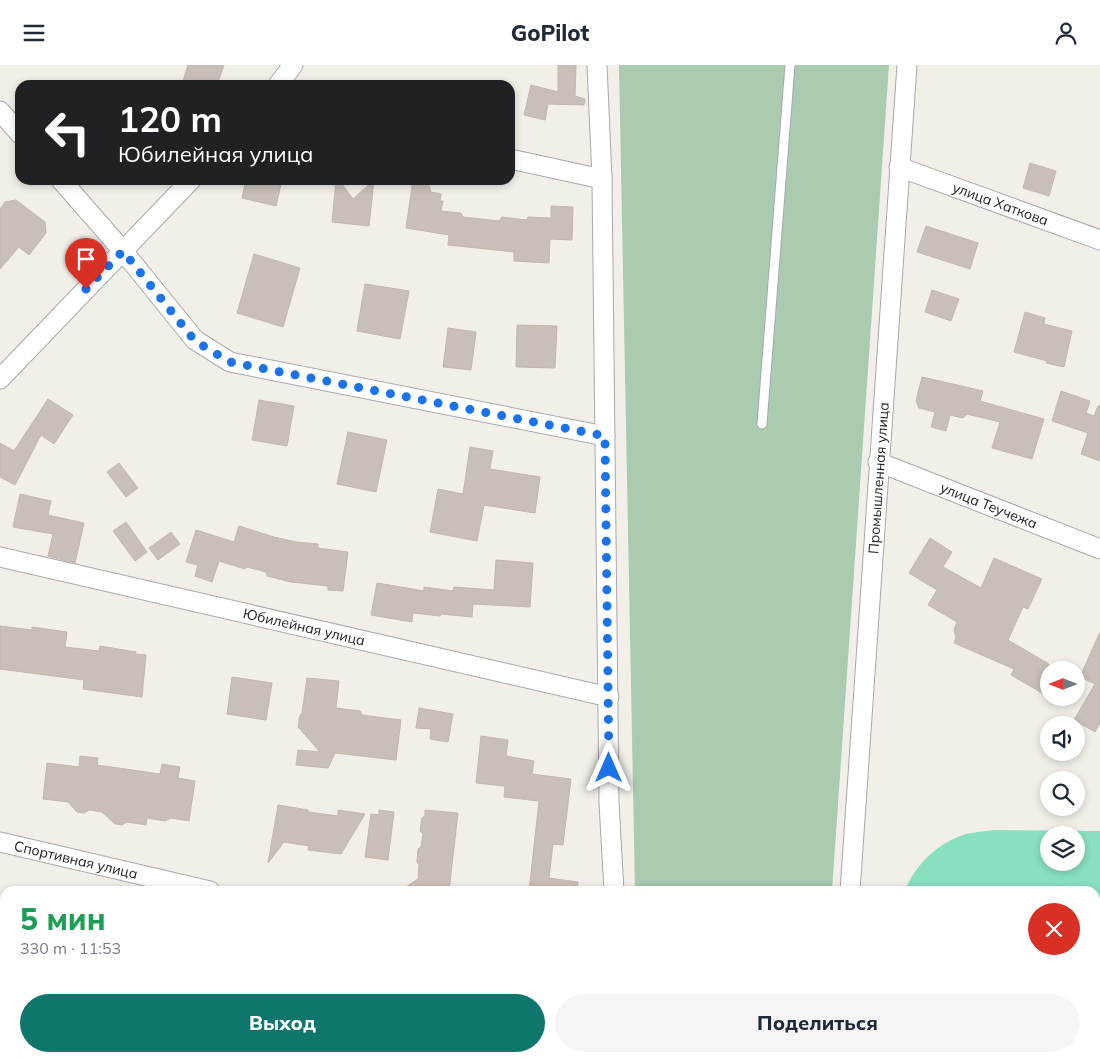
<!DOCTYPE html>
<html lang="ru">
<meta charset="utf-8">
<style>
body{margin:0;font-family:Mulish,sans-serif;background:#f6f6f7;color:#1f2937;height:100vh;display:flex;flex-direction:column;font-size:19px;white-space:nowrap}
*{box-sizing:border-box;margin:0}
p{font-size:16px;color:#747a83}
.icon{flex:none;width:28px;height:28px;fill:none;stroke:currentColor;stroke-width:2;stroke-linecap:round;stroke-linejoin:round}
.map{position:relative;flex:1;overflow:hidden}
.details{position:absolute;left:0px;top:821px;width:1100px;height:176px;display:flex;flex-direction:column;background:#fff;border-radius:15px 15px 0 0;box-shadow:0 2px 8px #0003}
.details>*{flex:none}
.banner{position:absolute;left:15px;top:15px;width:500px;height:105px;border-radius:15px;box-shadow:0 2px 8px #0003;background:#202124;color:#fff;overflow:hidden}
.needle{width:32px;rotate:270deg}
.fabs{position:absolute;left:1040px;top:596px;display:grid;gap:10px}
.fabs a{display:grid;place-items:center;width:45px;height:45px;border-radius:50%;background:#fff;box-shadow:0 2px 8px #0003;font-size:25px}
.pin{position:absolute;display:grid;place-items:center;width:42px;height:42px;color:#fff;margin:-51px -21px;border-radius:50% 50% 50% 0;rotate:-45deg;box-shadow:0 0 5px #0007}
.pin .icon{rotate:45deg}
.me{position:absolute;width:55px;margin:-28px;rotate:0deg;stroke-linejoin:round;filter:drop-shadow(0 0 4px #0008)}
.turn{display:flex;align-items:center;gap:18px;height:105px;padding:0 20px;font-size:22px}
.turn .icon{width:65px;height:65px;stroke-width:2.5}
.turn b{display:block;font-size:35px;line-height:42px}
.round{display:grid;place-items:center;flex:none;width:52px;height:52px;border-radius:26px;background:#f6f6f7}
.overview{display:flex;align-items:center;justify-content:space-between;height:85px;padding:0 20px}
h1{font-size:30px;font-weight:800;line-height:38px;color:#1e9e55}
.button{display:flex;gap:10px;margin-top:auto;padding:10px 20px}
.button a{flex:1;height:58px;border-radius:30px;background:#0f766e;color:#fff;font-size:20px;font-weight:800;line-height:58px;text-align:center}
.button a+a{background:#f6f6f7;color:#1f2937}
header{display:flex;justify-content:space-between;align-items:center;height:65px;padding:0 20px;background:#fff;font-size:22px;font-weight:800}
.map>svg:first-child{display:block}
.cemetery{fill:#aacbaf}
.pitch{fill:#88e0be;fill-rule:evenodd}
.building{fill:#c7bfb8;stroke:#c4b6ab}
.lines{fill:none;stroke-linecap:round;stroke-linejoin:round}
.service-casing{stroke:#a9a9a9;stroke-width:11}
.minor-casing{stroke:#a9a9a9;stroke-width:21}
.service{stroke:#fff;stroke-width:9}
.minor{stroke:#fff;stroke-width:19}
.route{stroke:#1a73e8;stroke-width:9;stroke-dasharray:0 16.2}
.labels{text-anchor:middle;dominant-baseline:central;stroke-width:4.5;stroke-linejoin:round;paint-order:stroke}
.street-label{font-size:14px;fill:#222;stroke:#fff}
</style>
<header><svg class="icon" aria-label="menu" viewBox="0 0 24 24"><path d="M4 6h16M4 12h16M4 18h16"/></svg>GoPilot<svg class="icon" aria-label="person" viewBox="0 0 24 24"><circle cx="12" cy="8" r="4"/><path d="M4 21q1-7 8-7t8 7"/></svg></header>
<div class="map">
<svg width="1100" height="997" viewBox="0 0 1100 997">
<rect width="100%" height="100%" fill="#f2efe9"/>
<!-- cemetery -->
<path class="cemetery" d="M619,0H889L832,826H635Z"/>
<!-- pitch -->
<path class="pitch" d="M994,765L1100,766V960H1095V826H905C915,799 939,777 966,769C975,767 985,766 994,765ZM1049,770H1076V798H1049Z"/>
<!-- building -->
<g class="building">
<path d="M188,0H224L217,20H196L183,16Z"/>
<path d="M558,0H576L575,31L585,34L584,40L548,39L545,55L524,50L531,20L558,27Z"/>
<path d="M1030,98L1056,106L1049,131L1023,123Z"/>
<path d="M246,115H282L276,141L242,133Z"/>
<path d="M336,115H339L353,134L374,115L369,161L332,157Z"/>
<path d="M413,115H427L431,127L441,129L440,136H443L441,146L461,148L463,152L499,156L502,152L527,155L528,152L551,153V141L573,142L572,175L550,174L549,198L514,196V187L448,180L449,170L406,163Z"/>
<path d="M16,135L45,157L46,168L29,190L19,182L0,204V144L5,137Z"/>
<path d="M926,161L978,178L970,204L917,187Z"/>
<path d="M254,189L300,203L283,262L237,248Z"/>
<path d="M365,219L409,226L400,274L357,266Z"/>
<path d="M932,225L959,234L951,256L925,247Z"/>
<path d="M1025,247L1045,253L1044,259L1072,266L1064,302L1046,298L1047,296L1014,287Z"/>
<path d="M517,260L557,261L555,303L516,302Z"/>
<path d="M448,263L476,267L471,305L443,302Z"/>
<path d="M922,312L983,326L980,336L1044,354L1032,394L992,383L1000,357L967,349L963,353L950,350L946,366L931,362L935,347L919,343L916,336Z"/>
<path d="M1061,326L1090,336L1086,348L1094,351L1098,341H1100V396L1081,389L1088,368L1052,356Z"/>
<path d="M48,334L73,350L54,379L41,370L15,420L0,412V378L14,386Z"/>
<path d="M259,335L294,341L287,381L252,375Z"/>
<path d="M348,367L387,375L376,427L337,419Z"/>
<path d="M470,382L493,386L490,404L540,412L535,448L484,440L477,476L430,467L438,424L463,429Z"/>
<path d="M119,398L138,423L126,432L107,407Z"/>
<path d="M20,429L51,436L48,450L84,458L75,498L48,491L53,469L13,462Z"/>
<path d="M126,457L147,487L135,496L113,466Z"/>
<path d="M239,461L274,472L296,477L318,479V483L348,487L343,526L328,525V521L291,517L267,511L266,507L247,502L245,504L219,496L212,517L195,511L198,500L186,497L196,465L234,477Z"/>
<path d="M171,467L180,479L158,495L149,483Z"/>
<path d="M930,473L952,487L943,502L981,523L994,493L1042,514L1028,544L1023,542L1008,575L1049,599V632L1011,610L1014,604L954,578L956,572L954,565L957,557L928,540L937,525L909,508Z"/>
<path d="M496,495L533,498L530,542L473,539L472,552L441,549L440,551L413,548L412,557L371,550L377,518L424,526V522L453,526L454,522L494,525Z"/>
<path d="M0,561L32,565V562L67,567L65,582L99,586L100,581L136,587L135,589L146,590L142,632L83,624L84,615L0,604Z"/>
<path d="M1100,567V658L1095,667L1074,655L1095,619L1080,612Z"/>
<path d="M232,612L272,618L266,655L227,649Z"/>
<path d="M307,613L339,616L336,643L360,646L362,650L401,655L396,695L335,688L328,703L296,700L298,685L320,687L298,662L300,650L302,648Z"/>
<path d="M419,643L453,649L448,677L430,674L431,664L416,663Z"/>
<path d="M481,671L508,675L506,691L534,696L532,709L571,714L563,780L553,779L549,813L578,817L577,826H529L539,736L504,732L505,721L476,718Z"/>
<path d="M80,691L98,693L97,700L160,709L162,699L180,702L178,713L195,716L189,756L171,753L165,756L147,753L146,760L127,757L122,760L115,759L102,747L89,745L84,748L77,747L68,737L43,734L47,698L79,702Z"/>
<path d="M278,740L308,745V747L338,751V745L365,749L341,789L308,785L309,781L284,777L268,798Z"/>
<path d="M379,745L394,747L388,795L365,792L371,749L379,750Z"/>
<path d="M425,745L458,748L449,826H400L418,814L419,800L417,797L418,784L421,782L423,769L420,766L422,753L425,751Z"/>
</g>
<g class="lines">
<!-- service casing -->
<g class="service-casing">
<g id="service">
<path d="M762,359L790,0"/>
<path d="M870,997V992"/>
</g>
</g>
<!-- minor casing -->
<g class="minor-casing">
<g id="minor">
<path d="M597,0L602,113L609,738L614,826"/>
<path d="M278,20L293,0"/>
<path d="M0,46L20,69"/>
<path d="M510,94L602,114"/>
<path id="s1" d="M899,102L1100,175"/>
<path d="M61,115L123,186L195,275L230,297L605,371"/>
<path d="M0,314L191,115"/>
<path id="s2" d="M878,397L1100,484"/>
<path id="s3" d="M0,492L609,632"/>
<path id="s4" d="M0,777L210,826"/>
<path id="s5" d="M850,826L907,0"/>
<path d="M621,992V997"/>
</g>
</g>
<!-- service -->
<use href="#service" class="service"/>
<!-- minor -->
<use href="#minor" class="minor"/>
</g>
<g class="lines">
<!-- route -->
<path class="route" d="M86,224L123,186L195,276L230,297L605,371L609,703"/>
</g>
<g class="labels">
<!-- street labels -->
<g class="street-label">
<text stroke="none"><textPath href="#s1" startOffset="108">улица Хаткова</textPath></text>
<text stroke="none"><textPath href="#s5" startOffset="414">Промышленная улица</textPath></text>
<text stroke="none"><textPath href="#s2" startOffset="119">улица Теучежа</textPath></text>
<text stroke="none"><textPath href="#s3" startOffset="312">Юбилейная улица</textPath></text>
<text stroke="none"><textPath href="#s4" startOffset="78">Спортивная улица</textPath></text>
</g>
</g>
</svg>
<div class="fabs">
<a><svg class="needle" viewBox="-14 -14 28 28"><path d="M0-13l5 13h-10z" fill="#e53935"/><path d="M0 13l5-13h-10z" fill="#747a83"/></svg></a>
<a><svg class="icon" aria-label="sound" viewBox="0 0 24 24"><path d="M4 9h4l5-4v14l-5-4H4zM17 9q2 3 0 6"/></svg></a>
<a><svg class="icon" aria-label="search" viewBox="0 0 24 24"><circle cx="10" cy="10" r="6"/><path d="M15 15l6 6"/></svg></a>
<a><svg class="icon" aria-label="layers" viewBox="0 0 24 24"><path d="M12 4l9 5-9 5-9-5zM3 14l9 5 9-5"/></svg></a>
</div>
<div class="pin" style="left:86px;top:224px;background:#d93025"><svg class="icon" aria-label="arrive" viewBox="0 0 24 24"><path d="M6 21V4h12l-3 4 3 4H6"/></svg></div>
<svg class="me" style="left:609px;top:703px" viewBox="-20 -20 40 40"><path d="M0-17L14 15 0 8-14 15z" fill="#1a73e8" stroke="#fff" stroke-width="4"/></svg>
<div class="banner">
<div class="turn"><svg class="icon" aria-label="left" viewBox="0 0 24 24"><path d="M17 20v-9H6M10 6l-5 5 5 5"/></svg><div><b>120 m</b>Юбилейная улица</div></div>
</div>
<section class="details">
<div class="overview"><div><h1>5 мин</h1><p>330 m · 11:53</p></div><a class="round" style="background:#d93025;color:#fff"><svg class="icon" aria-label="close" viewBox="0 0 24 24"><path d="M6 6l12 12M18 6L6 18"/></svg></a></div>
<div class="button"><a>Выход</a><a>Поделиться</a></div>
</section>
</div>
